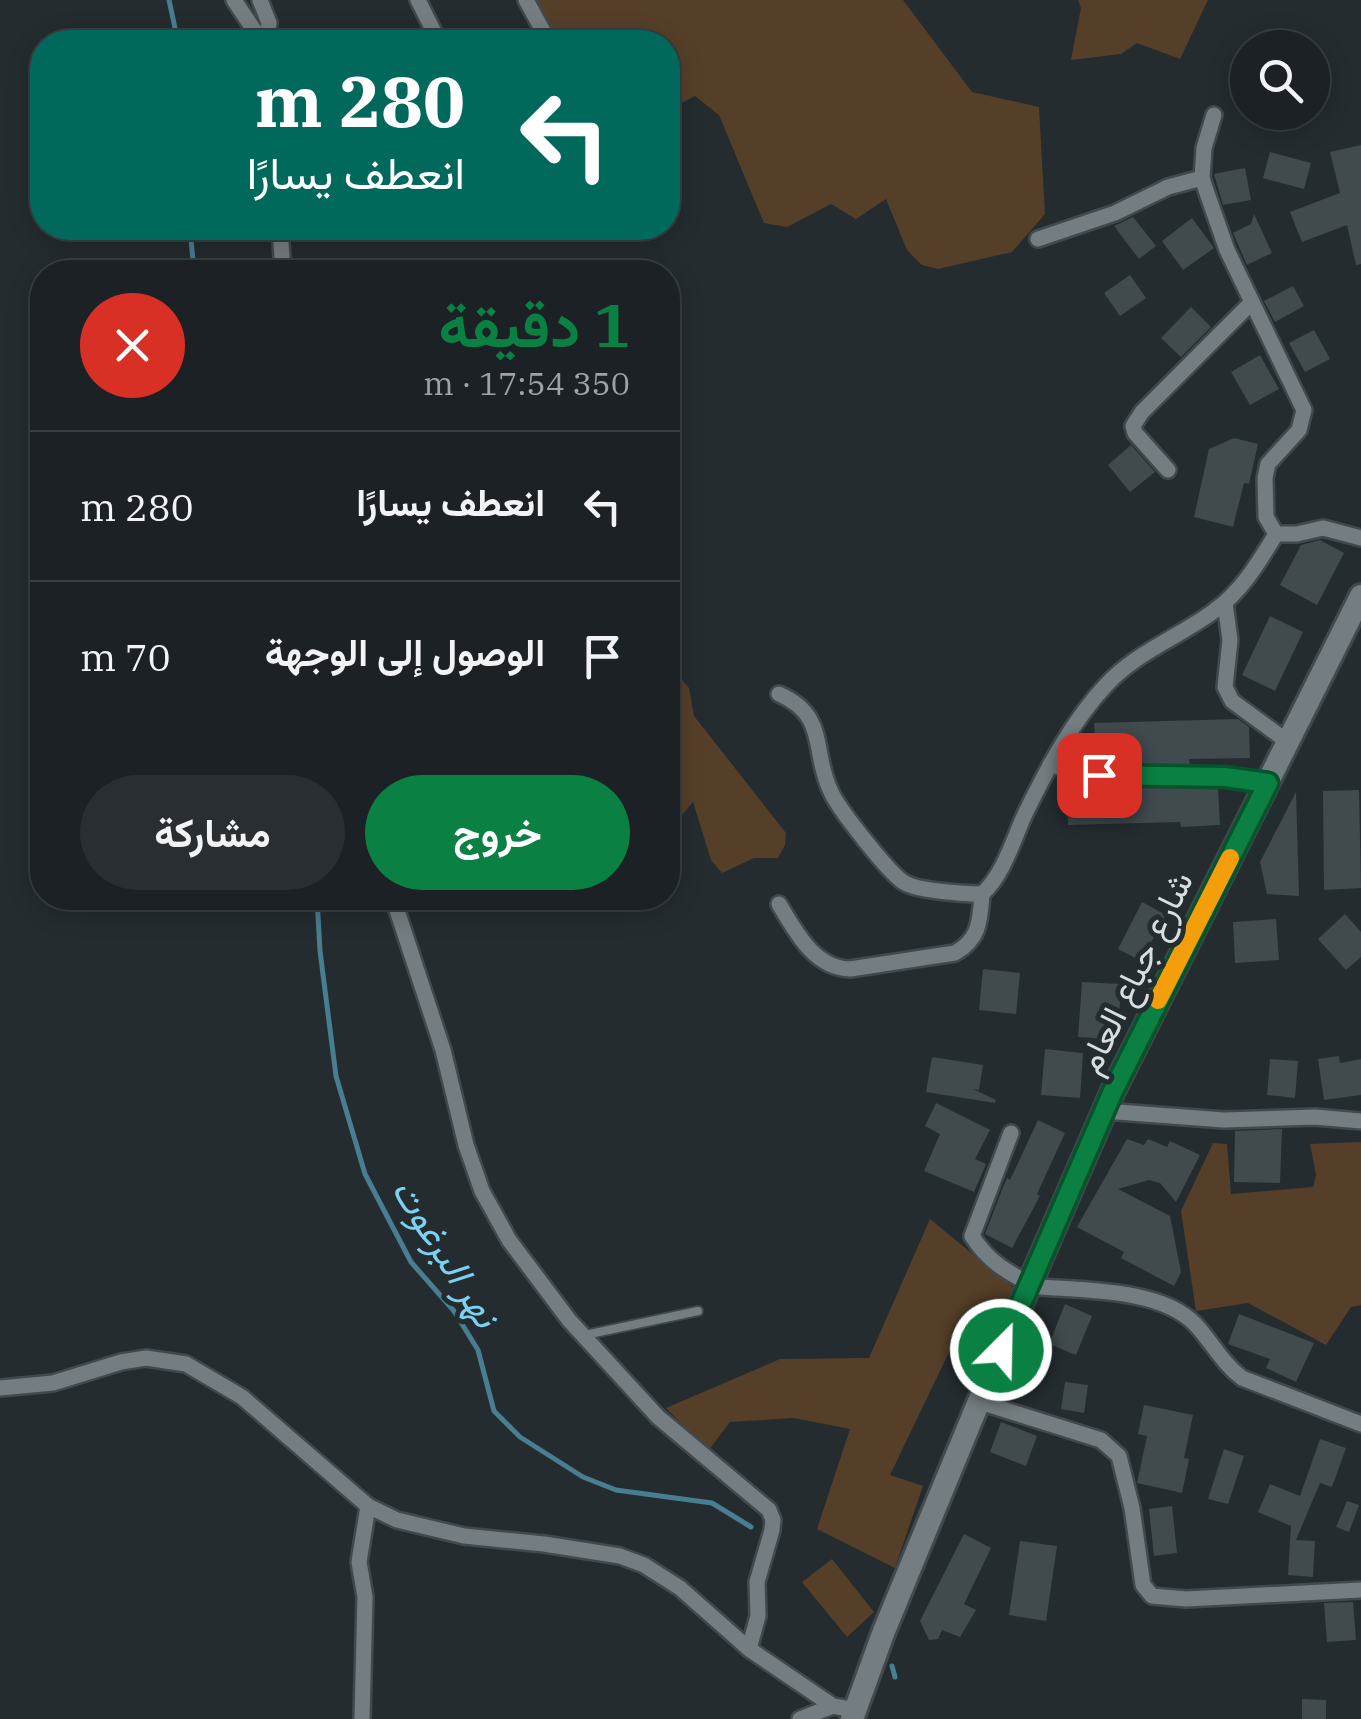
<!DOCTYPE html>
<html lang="ar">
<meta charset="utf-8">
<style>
body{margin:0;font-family:"IBM Plex Serif",Vazirmatn,serif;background:#282e31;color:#f1f3f6;direction:rtl;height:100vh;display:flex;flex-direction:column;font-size:38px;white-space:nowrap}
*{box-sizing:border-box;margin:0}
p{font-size:32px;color:#a0a3a6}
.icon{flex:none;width:55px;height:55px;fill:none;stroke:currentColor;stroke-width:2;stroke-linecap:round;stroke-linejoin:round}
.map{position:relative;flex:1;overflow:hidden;direction:ltr}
.details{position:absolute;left:30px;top:260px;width:650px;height:650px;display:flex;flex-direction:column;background:#1b2124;border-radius:40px;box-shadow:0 5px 25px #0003,0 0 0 2px #393e41;direction:rtl}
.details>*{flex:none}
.banner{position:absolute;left:30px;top:30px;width:650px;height:210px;border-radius:40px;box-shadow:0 5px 25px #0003,0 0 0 2px #393e41;direction:rtl;background:#00695c;color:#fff;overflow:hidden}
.fabs{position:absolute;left:1230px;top:30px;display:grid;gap:20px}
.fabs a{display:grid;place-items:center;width:100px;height:100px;border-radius:50%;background:#1b2124;box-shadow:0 5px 25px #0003,0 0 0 2px #393e41;font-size:50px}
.pin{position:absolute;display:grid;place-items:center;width:85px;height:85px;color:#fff;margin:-42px;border-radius:20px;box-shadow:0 5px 15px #0006}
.me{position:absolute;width:110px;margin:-55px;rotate:23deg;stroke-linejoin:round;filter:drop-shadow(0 0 8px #0008)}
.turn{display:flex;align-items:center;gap:35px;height:210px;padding:0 50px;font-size:45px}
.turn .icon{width:130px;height:130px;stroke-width:2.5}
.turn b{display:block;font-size:70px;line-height:85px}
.round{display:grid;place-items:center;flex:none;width:105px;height:105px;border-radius:52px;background:#282e31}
.overview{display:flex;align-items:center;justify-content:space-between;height:170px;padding:0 50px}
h1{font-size:60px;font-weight:700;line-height:75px;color:#0b8043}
.cta{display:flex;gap:20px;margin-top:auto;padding:20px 50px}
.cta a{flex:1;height:115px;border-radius:60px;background:#0b8043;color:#fff;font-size:40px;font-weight:700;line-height:115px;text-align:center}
.cta a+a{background:#282e31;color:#f1f3f6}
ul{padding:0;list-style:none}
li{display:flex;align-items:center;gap:30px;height:150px;padding:0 50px;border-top:2px solid #393e41}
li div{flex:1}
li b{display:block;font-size:38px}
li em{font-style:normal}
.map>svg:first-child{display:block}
.green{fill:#553f29}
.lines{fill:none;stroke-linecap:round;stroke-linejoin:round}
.stream{stroke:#497d91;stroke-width:5}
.building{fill:#414a4d}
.service-casing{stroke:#42494c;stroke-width:12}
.minor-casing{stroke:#42494c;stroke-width:20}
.secondary-casing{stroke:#42494c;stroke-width:28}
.service{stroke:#747d81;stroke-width:8}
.minor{stroke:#747d81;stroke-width:15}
.secondary{stroke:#747d81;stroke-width:22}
.route-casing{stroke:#07532c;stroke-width:25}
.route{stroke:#0b8043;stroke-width:18}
.slow{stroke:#f59e0b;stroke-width:18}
.labels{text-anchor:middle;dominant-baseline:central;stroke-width:10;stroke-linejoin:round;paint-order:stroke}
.street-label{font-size:35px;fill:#d8dddf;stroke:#242c30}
.water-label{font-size:38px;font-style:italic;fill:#7cd1f1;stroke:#242c30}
</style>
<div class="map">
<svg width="1361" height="1719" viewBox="0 0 1361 1719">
<rect width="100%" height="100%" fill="#242c30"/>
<!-- green -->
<g class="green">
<path d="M535,0H903L972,92L1039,107L1045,214L1012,252L938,269L922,265L907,250L886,199L856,219L831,204L787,227L764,223L719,115L695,96L668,110V42H557Z"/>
<path d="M1078,0H1208L1180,59L1137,43L1121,54L1071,60L1081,8Z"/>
<path d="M668,663L689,688L694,716L786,833L785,845L778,858H754L722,873L711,860L693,802L675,823L668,816Z"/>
<path d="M1361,1142V1305L1351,1307L1326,1345L1248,1303L1196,1311L1181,1211L1213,1143L1227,1144L1231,1194L1313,1187L1316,1175L1310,1144Z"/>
<path d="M930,1219L1015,1289L987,1358L952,1346L890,1475L923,1486L895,1568L817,1529L850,1429L794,1418L730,1422L708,1451L666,1408L780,1359L869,1358Z"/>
<path d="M832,1559L874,1612L847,1637L802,1582Z"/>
</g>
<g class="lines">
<!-- stream -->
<g class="stream">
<path d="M169,0L178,42"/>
<path d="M190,228L194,272"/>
<path d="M317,898L320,951L336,1076L365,1174L411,1262L454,1311L478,1350L494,1411L520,1437L583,1477L616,1490L712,1503L751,1527"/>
<path d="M892,1666L895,1677"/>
</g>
</g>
<!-- building -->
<g class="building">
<path d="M1361,145V264L1356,265L1347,225L1302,242L1290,212L1340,193L1330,152Z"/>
<path d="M1270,152L1311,163L1304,189L1263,178Z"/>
<path d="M1245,168L1251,200L1223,205L1214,174Z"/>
<path d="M1254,214L1272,253L1247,265L1233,233L1251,224Z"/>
<path d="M1133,217L1156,246L1139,259L1114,226Z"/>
<path d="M1192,218L1214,248L1183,270L1162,241Z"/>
<path d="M1130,275L1146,298L1120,316L1104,293Z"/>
<path d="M1293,286L1304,306L1275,322L1264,301Z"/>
<path d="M1191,307L1211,327L1181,357L1161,338Z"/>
<path d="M1314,330L1330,359L1305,372L1289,343Z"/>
<path d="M1260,355L1279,389L1250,405L1231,372Z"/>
<path d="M1234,438L1258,444L1249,484L1244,483L1233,527L1194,517L1209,449Z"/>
<path d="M1131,445L1155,472L1130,492L1108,465Z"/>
<path d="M1320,540L1344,553L1317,605L1280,585L1301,545Z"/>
<path d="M1270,616L1303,632L1275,691L1242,675Z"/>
<path d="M1238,719L1249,727L1250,758L1189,759L1190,765L1097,763L1094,723Z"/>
<path d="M1079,782L1099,786L1218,788L1220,825L1181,827L1180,822L1068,825L1066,783Z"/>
<path d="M1359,790L1361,888L1324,890L1323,791Z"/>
<path d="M1296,792L1299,896L1267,894L1260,862Z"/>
<path d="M1142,902L1166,915L1141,961L1118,949Z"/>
<path d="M1345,914L1361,932V957L1346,970L1318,939Z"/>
<path d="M1276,919L1279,960L1235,963L1233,922Z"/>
<path d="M983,969L1020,973L1016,1014L979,1010Z"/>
<path d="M1082,982L1121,984L1118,1040L1078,1037Z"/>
<path d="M1045,1049L1083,1053L1080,1098L1041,1095Z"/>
<path d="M1339,1056L1340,1063L1361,1059V1095L1324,1100L1318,1059Z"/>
<path d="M932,1057L983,1065L979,1090L973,1089L996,1100L995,1103L926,1092Z"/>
<path d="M1270,1059L1298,1061L1295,1098L1267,1095Z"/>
<path d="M936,1103L990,1130L975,1159L986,1164L974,1192L924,1171L940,1134L925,1126Z"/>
<path d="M1038,1120L1065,1133L1037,1194L1040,1196L1012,1248L985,1234L1003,1187L1007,1178L1010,1180Z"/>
<path d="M1282,1129L1280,1183L1234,1182L1235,1131Z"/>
<path d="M1127,1139L1144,1145L1148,1139L1167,1147L1170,1141L1200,1155L1176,1202L1160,1183L1149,1180L1118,1189L1170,1216L1181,1272L1174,1286L1121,1258L1124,1252L1077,1227Z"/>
<path d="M1065,1304L1092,1316L1076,1355L1049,1344Z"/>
<path d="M1239,1314L1314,1343L1296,1382L1266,1368L1270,1359L1228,1344Z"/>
<path d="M1065,1382L1088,1385L1084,1413L1061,1409Z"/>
<path d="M1144,1405L1193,1415L1184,1458L1189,1459L1182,1493L1137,1483L1147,1436L1138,1434Z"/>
<path d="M1001,1422L1037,1436L1026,1466L990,1452Z"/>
<path d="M1320,1439L1346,1448L1332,1487L1320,1483L1296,1540L1315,1541L1313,1577L1288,1575L1291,1526L1258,1512L1270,1484L1300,1496Z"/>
<path d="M1224,1449L1244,1456L1228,1504L1208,1499Z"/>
<path d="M1347,1501L1359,1505L1349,1532L1336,1527Z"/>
<path d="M1172,1506L1177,1553L1154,1556L1149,1509Z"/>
<path d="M964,1534L991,1548L964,1604L976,1610L960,1637L942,1630L938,1639L929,1640L920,1621Z"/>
<path d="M1020,1541L1057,1546L1046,1621L1009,1615Z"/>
<path d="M1353,1602L1356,1640L1327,1642L1324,1603Z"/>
<path d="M1302,1699L1326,1700V1719H1302Z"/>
</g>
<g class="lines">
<!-- service casing -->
<g class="service-casing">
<path id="service" d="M585,1335L698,1311"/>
</g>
<!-- minor casing -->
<g class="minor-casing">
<g id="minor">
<path d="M234,0L262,42"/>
<path d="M260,0L269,23L266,42"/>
<path d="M418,0L439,42"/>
<path d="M526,0L549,42"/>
<path d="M1214,115L1204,148L1202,178L1208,196L1227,250L1304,410L1299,430L1268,464L1265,478L1266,517L1276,534H1297L1323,528L1361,538"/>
<path d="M280,228L283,272"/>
<path d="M1038,239L1115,213L1168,187L1202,178"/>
<path d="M1168,470L1135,433L1133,426L1142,412L1251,303"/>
<path d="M1225,603L1230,640L1225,687L1232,701L1288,742"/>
<path d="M779,694C829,716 811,751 831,792C838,808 890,875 905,883C919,891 965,894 982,894C1003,876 1014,838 1025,814C1047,769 1072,721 1107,684C1137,652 1179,637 1214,611C1241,592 1259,562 1276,534"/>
<path d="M1050,765L1099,775L1225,777L1267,783"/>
<path d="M393,898L443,1050L466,1145L482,1191L509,1240L569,1320L658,1417L769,1510L773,1520L772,1530L757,1582L758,1616L749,1649"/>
<path d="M779,904C796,932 814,968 850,969L955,953C980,939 980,920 982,894"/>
<path d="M1104,1111L1224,1120L1315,1117L1361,1121"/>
<path d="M1011,1133L972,1236C987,1260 1005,1271 1030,1284"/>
<path d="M1029,1286C1078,1291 1159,1287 1195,1324C1212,1342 1222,1363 1242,1378L1361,1424"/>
<path d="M0,1388L53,1383L121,1362L146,1358L186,1364L242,1397L368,1506L397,1520L464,1536L544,1544L620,1556L644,1565L680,1588L749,1649L833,1706L855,1710"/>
<path d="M980,1402L1101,1440L1119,1456L1132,1508L1143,1585L1152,1596L1186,1599L1361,1590"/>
<path d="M362,1719L365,1597L359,1562L368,1506"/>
<path d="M800,1719L833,1706"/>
</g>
</g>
<!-- secondary casing -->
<g class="secondary-casing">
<path id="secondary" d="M852,1719L884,1631L987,1382L1113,1091L1361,596"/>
</g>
<!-- service -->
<use href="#service" class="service"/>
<!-- minor -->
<use href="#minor" class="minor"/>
<!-- secondary -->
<use href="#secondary" class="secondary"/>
</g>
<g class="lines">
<!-- route casing -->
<g class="route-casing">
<path id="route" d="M1001,1350L1113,1091L1268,783L1225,777L1099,775"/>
</g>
<!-- route -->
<use href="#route" class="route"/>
<!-- slow -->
<path class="slow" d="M1158,1000L1230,858"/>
</g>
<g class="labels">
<!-- street labels -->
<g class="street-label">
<text transform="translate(1134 972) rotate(-64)">شارع جباع العام</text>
</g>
<!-- water labels -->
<g class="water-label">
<text transform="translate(447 1252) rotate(58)">نهر البرغوت</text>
</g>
</g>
</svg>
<div class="fabs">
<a><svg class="icon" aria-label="search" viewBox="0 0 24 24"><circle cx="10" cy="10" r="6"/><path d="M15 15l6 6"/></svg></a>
</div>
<div class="pin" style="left:1099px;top:775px;background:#d93025"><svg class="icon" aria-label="arrive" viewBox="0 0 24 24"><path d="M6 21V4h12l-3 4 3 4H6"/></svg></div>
<svg class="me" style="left:1001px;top:1350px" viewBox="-20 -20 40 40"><circle r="17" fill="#0b8043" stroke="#fff" stroke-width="3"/><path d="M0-11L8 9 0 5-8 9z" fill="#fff"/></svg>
<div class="banner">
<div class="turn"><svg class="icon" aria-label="left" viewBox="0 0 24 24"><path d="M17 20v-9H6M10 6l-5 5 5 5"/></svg><div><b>280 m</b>انعطف يسارًا</div></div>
</div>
<section class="details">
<div class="overview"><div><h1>1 دقيقة</h1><p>350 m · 17:54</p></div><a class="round" style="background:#d93025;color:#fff"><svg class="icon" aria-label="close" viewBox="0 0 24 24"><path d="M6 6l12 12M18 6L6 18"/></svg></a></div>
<ul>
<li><svg class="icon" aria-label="left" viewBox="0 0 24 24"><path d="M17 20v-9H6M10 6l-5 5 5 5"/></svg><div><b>انعطف يسارًا</b></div><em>280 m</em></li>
<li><svg class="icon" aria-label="arrive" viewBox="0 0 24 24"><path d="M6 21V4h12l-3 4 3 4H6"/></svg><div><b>الوصول إلى الوجهة</b></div><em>70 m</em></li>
</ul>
<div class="cta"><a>خروج</a><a>مشاركة</a></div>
</section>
</div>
